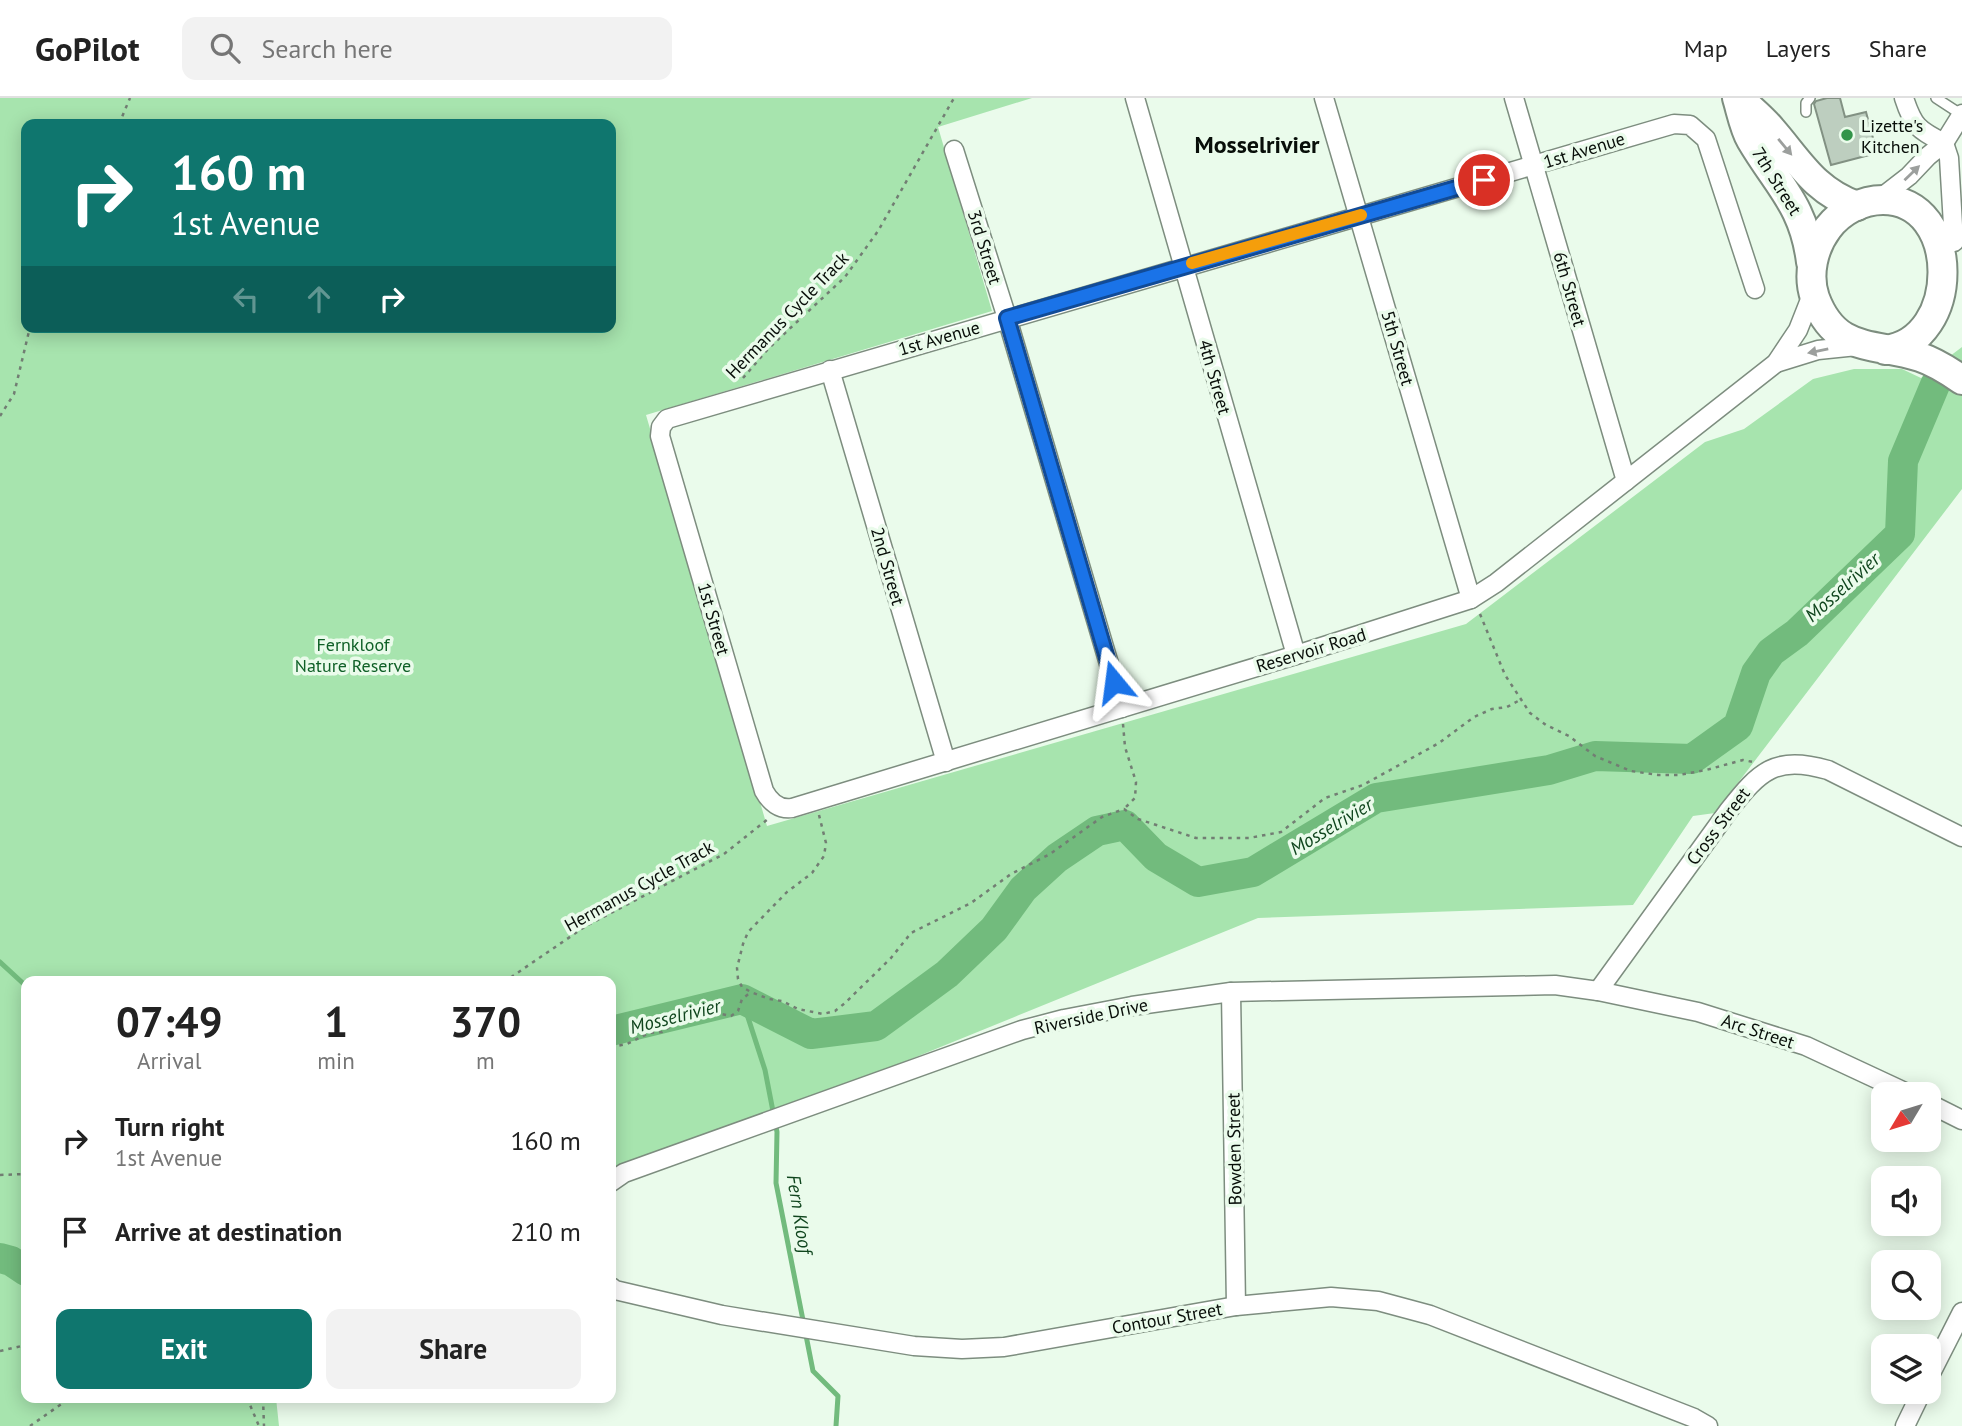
<!DOCTYPE html>
<style>
body{margin:0;font-family:"PT Sans",sans-serif;background:#f2f2f2;color:#222;height:100vh;display:flex;flex-direction:column;font-size:26px;white-space:nowrap}
*{box-sizing:border-box;margin:0}
p{font-size:23px;color:#767676}
.icon{flex:none;width:38px;height:38px;fill:none;stroke:currentColor;stroke-width:2;stroke-linecap:round;stroke-linejoin:round}
.map{position:relative;flex:1;overflow:hidden}
.details{position:absolute;left:21px;top:878px;width:595px;height:427px;display:flex;flex-direction:column;background:#fff;border-radius:14px;box-shadow:0 4px 18px #0003}
.details>*{flex:none}
.hud{position:absolute;left:21px;top:21px;width:595px;height:214px;border-radius:14px;box-shadow:0 4px 18px #0003;background:#0f766e;color:#fff;overflow:hidden}
.needle{width:46px;rotate:232deg}
.controls{position:absolute;left:1871px;top:984px;display:grid;gap:14px}
.controls a{display:grid;place-items:center;width:70px;height:70px;border-radius:14px;background:#fff;box-shadow:0 4px 18px #0003;font-size:35px}
.pin{position:absolute;display:grid;place-items:center;width:60px;height:60px;color:#fff;margin:-30px;border:4px solid #fff;border-radius:50%;box-shadow:0 2px 7px #0007}
.me{position:absolute;width:77px;margin:-38px;rotate:344deg;stroke-linejoin:round;filter:drop-shadow(0 0 5px #0008)}
.turn{display:flex;align-items:center;gap:24px;height:147px;padding:0 35px;font-size:32px}
.turn .icon{width:91px;height:91px;stroke-width:2.5}
.turn b{display:block;font-size:49px;line-height:60px}
.lanes{display:flex;align-items:center;height:66px;padding:0 35px;background:#0003;justify-content:center;gap:35px;direction:ltr}
.lanes .off{opacity:.35}
.eta{display:flex;justify-content:space-evenly;align-items:center;height:119px;text-align:center}
.eta b{font-size:42px;font-weight:600;line-height:49px}
.button{display:flex;gap:14px;margin-top:auto;padding:14px 35px}
.button a{flex:1;height:80px;border-radius:14px;background:#0f766e;color:#fff;font-size:28px;font-weight:600;line-height:80px;text-align:center}
.button a+a{background:#f2f2f2;color:#222}
ul{padding:0;list-style:none}
li{display:flex;align-items:center;gap:21px;height:91px;padding:0 35px}
li div{flex:1}
li b{display:block;font-size:26px}
li em{font-style:normal}
header{display:flex;align-items:center;gap:42px;box-sizing:border-box;height:98px;padding:0 35px;background:#fff;border-bottom:2px solid #e0e0e0}
header strong{font-size:33px}
nav{display:flex;gap:38px;margin-inline-start:auto;font-size:24px}
.search{width:490px;height:63px;background:#f2f2f2;display:flex;align-items:center;gap:18px;box-sizing:border-box;padding:0 24px;border-radius:14px;color:#767676;font-size:26px}
.map>svg:first-child{display:block}
.green{fill:#a7e4ae;fill-rule:evenodd}
.lines{fill:none;stroke-linecap:round;stroke-linejoin:round}
.stream{stroke:#72bb7d;stroke-width:5}
.river{stroke:#72bb7d;stroke-width:30}
.building{fill:#bdcebf;stroke:#829183;stroke-width:2}
.service-casing{stroke:#7d8d7f;stroke-width:12}
.minor-casing{stroke:#7d8d7f;stroke-width:21}
.primary-casing{stroke:#7d8d7f;stroke-width:32}
.path{stroke:#727e73;stroke-width:2.5;stroke-dasharray:3.5 5;stroke-linecap:butt}
.service{stroke:#fff;stroke-width:9}
.minor{stroke:#fff;stroke-width:18}
.primary{stroke:#fff;stroke-width:28}
.oneway{fill:#9c9f9d}
.route-casing{stroke:#114b97;stroke-width:18}
.route{stroke:#1a73e8;stroke-width:12}
.slow{stroke:#f59e0b;stroke-width:12}
.poi-dot{fill:#329449;stroke:#eafbeb;stroke-width:2.5}
.labels{text-anchor:middle;dominant-baseline:central;stroke-width:7;stroke-linejoin:round;paint-order:stroke}
.poi-label{font-size:18px;fill:#080e09;stroke:#eafbeb;text-anchor:start}
.street-label{font-size:18px;fill:#080e09;stroke:#eafbeb}
.park-label{font-size:18px;fill:#0f6027;stroke:#eafbeb}
.water-label{font-size:19px;font-style:italic;fill:#0f451d;stroke:#eafbeb}
.district-label{font-size:24px;font-weight:bold;fill:#080e09;stroke:#eafbeb}
</style>
<header>
<strong>GoPilot</strong>
<div class="search"><svg class="icon" aria-label="search" viewBox="0 0 24 24"><circle cx="10" cy="10" r="6"/><path d="M15 15l6 6"/></svg>Search here</div>
<nav><a>Map</a><a>Layers</a><a>Share</a></nav>
</header>
<div class="map">
<svg width="1962" height="1328" viewBox="0 0 1962 1328">
<rect width="100%" height="100%" fill="#eafbeb"/>
<!-- green -->
<path class="green" d="M0,0H1032L938,29L992,213L646,317L767,728L1466,526L1705,344L1744,331L1813,281L1854,271H1902L1921,280L1962,249V282L1949,287L1962,296V391L1715,715L1693,718L1633,807L1258,820L611,1083V884H26V1300H276L279,1328H0ZM26,26H611V229H26Z"/>
<g class="lines">
<!-- stream -->
<g class="stream">
<path d="M0,864L26,888"/>
<path d="M742,901L765,972L777,1034L776,1085L813,1273L838,1298L836,1328"/>
</g>
<!-- river -->
<g class="river">
<path d="M611,933L742,901L811,936L876,928L947,876L994,831L1023,791L1057,760L1097,733L1125,727L1156,759L1198,784L1253,774L1376,700L1549,672L1595,658L1692,661L1738,628L1756,575L1771,554L1797,535L1900,436L1903,363L1935,287"/>
<path d="M0,1160L11,1163L26,1173"/>
</g>
</g>
<!-- building -->
<path class="building" d="M1827,0H1840L1845,19L1866,14L1877,55L1831,67L1814,6L1816,3Z"/>
<g class="lines">
<!-- service casing -->
<g class="service-casing">
<g id="service">
<path d="M1936,0L1962,17"/>
<path d="M1806,14V5L1810,0"/>
</g>
</g>
<!-- minor casing -->
<g class="minor-casing">
<g id="minor">
<path d="M1135,0L1296,557"/>
<path d="M1324,0L1471,501"/>
<path d="M1514,0L1626,383"/>
<path d="M1904,0C1913,28 1918,32 1944,45"/>
<path d="M1944,45L1949,60L1954,144"/>
<path d="M954,52L1007,220L1122,610"/>
<path d="M1878,102L1909,78L1928,58L1944,45L1962,16"/>
<path d="M1755,191L1706,41L1690,27L1674,26L667,321L661,329L660,338L764,693C770,704 780,712 792,710L1296,557L1471,501L1496,485L1776,265L1798,232L1813,194"/>
<path d="M1776,265L1818,252L1857,248"/>
<path d="M830,272L946,664"/>
<path d="M1598,893L1729,712C1760,673 1775,657 1828,672L1962,739"/>
<path d="M1231,894L1236,1208"/>
<path d="M1928,1005L1962,1022"/>
<path d="M611,1084L624,1075L1022,932L1064,921L1132,908L1231,894L1555,887L1598,893L1698,914L1806,948L1909,996"/>
<path d="M611,1189L615,1192L722,1217L914,1248L962,1251L1004,1249L1236,1208L1331,1199L1378,1203L1430,1217L1694,1320L1708,1328"/>
<path d="M1928,1281L1962,1214"/>
<path d="M1905,1328L1922,1293"/>
</g>
</g>
<!-- primary casing -->
<g class="primary-casing">
<g id="primary">
<path d="M1737,0C1741,13 1744,30 1751,42C1778,88 1804,107 1811,164"/>
<path d="M1739,0C1749,10 1762,20 1771,31C1799,63 1814,93 1857,108"/>
<path d="M1885,252C1962,243 1962,102 1883,102C1862,102 1841,113 1828,130C1813,150 1807,177 1815,200C1836,256 1874,244 1920,259C1935,264 1949,273 1962,282"/>
</g>
</g>
<!-- path -->
<g class="path">
<path d="M119,26L130,0"/>
<path d="M743,280L768,251L845,179L878,133L954,0"/>
<path d="M0,318L14,296L30,229"/>
<path d="M1480,516L1505,577L1530,615L1546,627L1569,638L1595,658L1631,673L1658,677H1679L1706,672L1743,662L1753,664"/>
<path d="M1123,626L1125,649L1136,684L1135,700L1124,711"/>
<path d="M819,717L826,745L824,758L812,775L787,794L748,834L743,846L737,870L738,881L742,889L751,894L769,901L782,903L798,911L823,916L835,913L845,905L891,860L911,835L971,805L1011,776L1050,756L1102,719L1124,711L1138,721L1196,740H1249L1281,734L1325,700L1363,687L1439,645L1474,619L1492,611L1507,609L1520,602"/>
<path d="M504,884L586,828L724,756L768,721"/>
<path d="M611,949L627,946L649,935L662,934L680,922L716,915L731,918L738,913L742,901L751,894"/>
<path d="M0,1077L26,1076"/>
<path d="M0,1253L26,1247"/>
<path d="M247,1300L259,1328"/>
<path d="M263,1300L264,1328"/>
<path d="M30,1328L70,1300"/>
</g>
<!-- service -->
<use href="#service" class="service"/>
<!-- minor -->
<use href="#minor" class="minor"/>
<!-- primary -->
<use href="#primary" class="primary"/>
</g>
<!-- one-way arrows -->
<defs><path id="oneway-solid" d="M-6-.8H1V-3.2L6.5 0L1 3.2V.8H-6Z" transform="scale(1.75)"/></defs>
<g class="oneway">
<use href="#oneway-solid" transform="translate(1785 49) rotate(50)"/>
<use href="#oneway-solid" transform="translate(1912 75) rotate(-44)"/>
<use href="#oneway-solid" transform="translate(1818 253) rotate(168)"/>
</g>
<g class="lines">
<!-- route casing -->
<g class="route-casing">
<path id="route" d="M1114,584L1007,220L1484,82"/>
</g>
<!-- route -->
<use href="#route" class="route"/>
<!-- slow -->
<path class="slow" d="M1192,165L1361,117"/>
</g>
<!-- markers -->
<circle class="poi-dot" cx="1847" cy="37" r="7"/>
<g class="labels">
<!-- poi labels -->
<g class="poi-label">
<text x="1861" y="27">Lizette's<tspan x="1861" dy="21">Kitchen</tspan></text>
</g>
<!-- street labels -->
<g class="street-label">
<text transform="translate(1584 52) rotate(-17)">1st Avenue</text>
<text transform="translate(1777 83) rotate(58)">7th Street</text>
<text transform="translate(985 149) rotate(73)">3rd Street</text>
<text transform="translate(1570 191) rotate(74)">6th Street</text>
<text transform="translate(787 217) rotate(-46)">Hermanus Cycle Track</text>
<text transform="translate(939 240) rotate(-16)">1st Avenue</text>
<text transform="translate(1398 250) rotate(74)">5th Street</text>
<text transform="translate(1215 279) rotate(74)">4th Street</text>
<text transform="translate(888 468) rotate(74)">2nd Street</text>
<text transform="translate(714 521) rotate(74)">1st Street</text>
<text transform="translate(1311 552) rotate(-17)">Reservoir Road</text>
<text transform="translate(1718 728) rotate(-53)">Cross Street</text>
<text transform="translate(639 788) rotate(-29)">Hermanus Cycle Track</text>
<text transform="translate(1091 918) rotate(-12)">Riverside Drive</text>
<text transform="translate(1758 933) rotate(18)">Arc Street</text>
<text transform="translate(1234 1051) rotate(-91)">Bowden Street</text>
<text transform="translate(1167 1220) rotate(-10)">Contour Street</text>
</g>
<!-- park labels -->
<g class="park-label">
<text x="353" y="546">Fernkloof<tspan x="353" dy="21">Nature Reserve</tspan></text>
</g>
<!-- water labels -->
<g class="water-label">
<text transform="translate(1842 489) rotate(-42)">Mosselrivier</text>
<text transform="translate(1331 728) rotate(-31)">Mosselrivier</text>
<text transform="translate(675 918) rotate(-14)">Mosselrivier</text>
<text transform="translate(800 1116) rotate(81)">Fern Kloof</text>
</g>
<!-- district labels -->
<g class="district-label">
<text x="1257" y="46">Mosselrivier</text>
</g>
</g>
</svg>
<div class="controls">
<a><svg class="needle" viewBox="-14 -14 28 28"><path d="M0-13l5 13h-10z" fill="#e53935"/><path d="M0 13l5-13h-10z" fill="#767676"/></svg></a>
<a><svg class="icon" aria-label="sound" viewBox="0 0 24 24"><path d="M4 9h4l5-4v14l-5-4H4zM17 9q2 3 0 6"/></svg></a>
<a><svg class="icon" aria-label="search" viewBox="0 0 24 24"><circle cx="10" cy="10" r="6"/><path d="M15 15l6 6"/></svg></a>
<a><svg class="icon" aria-label="layers" viewBox="0 0 24 24"><path d="M12 4l9 5-9 5-9-5zM3 14l9 5 9-5"/></svg></a>
</div>
<div class="pin" style="left:1484px;top:82px;background:#d93025"><svg class="icon" aria-label="arrive" viewBox="0 0 24 24"><path d="M6 21V4h12l-3 4 3 4H6"/></svg></div>
<svg class="me" style="left:1114px;top:584px" viewBox="-20 -20 40 40"><path d="M0-17L14 15 0 8-14 15z" fill="#1a73e8" stroke="#fff" stroke-width="4"/></svg>
<div class="hud">
<div class="turn"><svg class="icon" aria-label="right" viewBox="0 0 24 24"><path d="M7 20v-9h11M14 6l5 5-5 5"/></svg><div><b>160 m</b>1st Avenue</div></div>
<div class="lanes"><svg class="icon off" aria-label="left" viewBox="0 0 24 24"><path d="M17 20v-9H6M10 6l-5 5 5 5"/></svg><svg class="icon off" aria-label="ahead" viewBox="0 0 24 24"><path d="M12 20V5M6 11l6-6 6 6"/></svg><svg class="icon" aria-label="right" viewBox="0 0 24 24"><path d="M7 20v-9h11M14 6l5 5-5 5"/></svg></div>
</div>
<section class="details">
<div class="eta">
<div><b>07:49</b><p>Arrival</p></div>
<div><b>1</b><p>min</p></div>
<div><b>370</b><p>m</p></div>
</div>
<ul>
<li><svg class="icon" aria-label="right" viewBox="0 0 24 24"><path d="M7 20v-9h11M14 6l5 5-5 5"/></svg><div><b>Turn right</b><p>1st Avenue</p></div><em>160 m</em></li>
<li><svg class="icon" aria-label="arrive" viewBox="0 0 24 24"><path d="M6 21V4h12l-3 4 3 4H6"/></svg><div><b>Arrive at destination</b></div><em>210 m</em></li>
</ul>
<div class="button"><a>Exit</a><a>Share</a></div>
</section>
</div>
